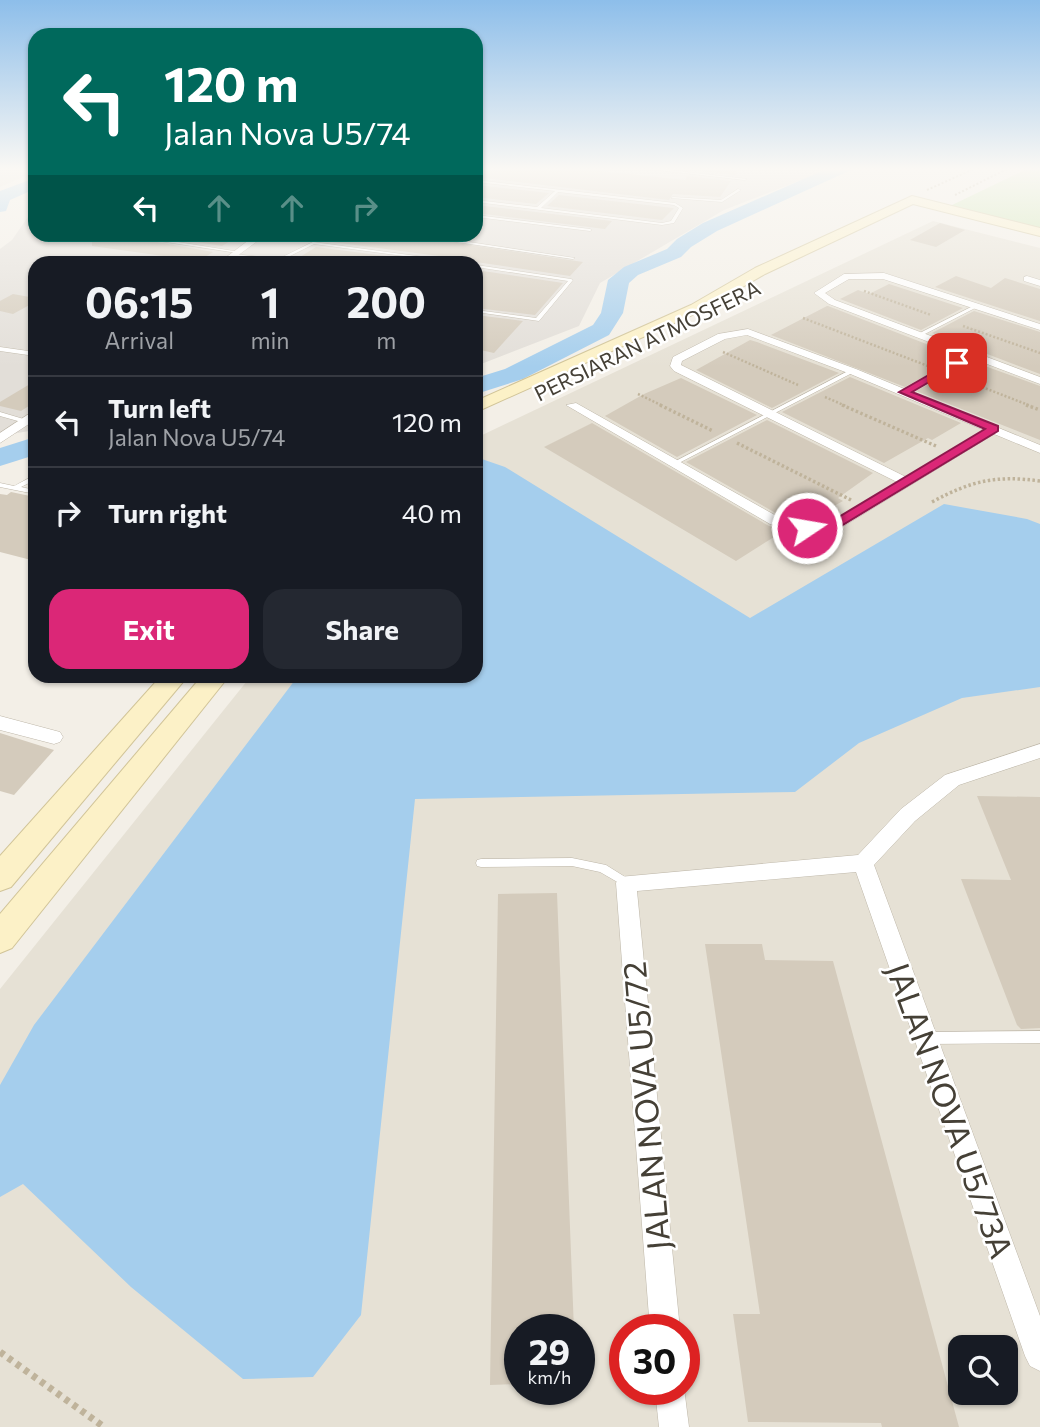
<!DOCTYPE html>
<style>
body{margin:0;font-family:Commissioner,sans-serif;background:#242831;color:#f1f3f6;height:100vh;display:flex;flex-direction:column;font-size:26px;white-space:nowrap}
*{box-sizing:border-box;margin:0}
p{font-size:23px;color:#9ea1a6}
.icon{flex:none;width:38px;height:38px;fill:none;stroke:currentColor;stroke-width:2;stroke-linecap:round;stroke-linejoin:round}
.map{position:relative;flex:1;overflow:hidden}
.details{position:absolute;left:28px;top:256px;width:455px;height:427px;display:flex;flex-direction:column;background:#171b24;border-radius:21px;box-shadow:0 2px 5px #0004}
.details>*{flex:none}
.top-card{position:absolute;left:28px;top:28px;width:455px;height:214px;border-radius:21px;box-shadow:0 2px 5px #0004;background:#00695c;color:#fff;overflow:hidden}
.controls{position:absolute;left:948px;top:1335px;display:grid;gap:14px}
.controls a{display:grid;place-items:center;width:70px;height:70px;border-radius:14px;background:#171b24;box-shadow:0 2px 5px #0004;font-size:35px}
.speed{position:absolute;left:504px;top:1314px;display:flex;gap:14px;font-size:35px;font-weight:700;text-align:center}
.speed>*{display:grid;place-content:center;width:91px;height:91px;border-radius:50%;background:#171b24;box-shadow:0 2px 5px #0004;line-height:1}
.speed small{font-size:18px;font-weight:400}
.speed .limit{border:10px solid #d22;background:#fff;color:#111}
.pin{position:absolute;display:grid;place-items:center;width:60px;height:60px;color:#fff;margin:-30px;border-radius:14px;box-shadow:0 4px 10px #0006}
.me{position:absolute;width:77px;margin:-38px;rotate:78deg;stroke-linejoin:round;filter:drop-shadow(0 0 5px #0008)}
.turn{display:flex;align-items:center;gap:24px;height:147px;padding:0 21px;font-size:32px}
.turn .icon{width:91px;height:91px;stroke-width:2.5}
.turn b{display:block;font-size:49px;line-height:60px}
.lanes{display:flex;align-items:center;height:66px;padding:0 21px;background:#0003;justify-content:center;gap:35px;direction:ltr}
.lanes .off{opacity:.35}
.eta{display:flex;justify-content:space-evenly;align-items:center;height:119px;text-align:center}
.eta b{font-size:42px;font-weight:700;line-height:49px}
.action{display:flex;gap:14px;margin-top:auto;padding:14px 21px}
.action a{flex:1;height:80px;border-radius:21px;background:#db2777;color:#fff;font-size:28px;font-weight:700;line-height:80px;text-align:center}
.action a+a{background:#242831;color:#f1f3f6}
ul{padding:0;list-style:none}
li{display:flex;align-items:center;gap:21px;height:91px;padding:0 21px;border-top:2px solid #363941}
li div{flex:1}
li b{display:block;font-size:26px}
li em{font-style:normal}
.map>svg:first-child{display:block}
.residential{fill:#e6e1d5;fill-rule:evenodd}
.industrial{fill:#e2ded8}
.green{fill:#cce6b1}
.water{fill:#a5ceed}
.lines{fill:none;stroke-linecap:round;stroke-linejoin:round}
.river{fill:#a5ceed;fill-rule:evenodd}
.building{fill:#d4cbbc}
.lane-casing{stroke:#beb7a9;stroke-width:1}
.street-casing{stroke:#beb7a9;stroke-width:1}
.secondary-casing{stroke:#d1c498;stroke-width:2}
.path-far3{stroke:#bfb39b;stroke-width:2;stroke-dasharray:2 2;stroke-linecap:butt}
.path-far2{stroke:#bfb39b;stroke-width:2.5;stroke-dasharray:2 2;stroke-linecap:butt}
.path-far1{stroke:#bfb39b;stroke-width:3.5;stroke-dasharray:2.5 2.5;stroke-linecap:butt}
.path{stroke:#bfb39b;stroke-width:7;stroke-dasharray:5 5;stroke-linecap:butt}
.lane{fill:#fff;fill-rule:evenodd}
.street{fill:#fff;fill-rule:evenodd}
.secondary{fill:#fcf1c7;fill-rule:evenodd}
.route{fill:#db2777;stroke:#8e194d;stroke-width:2}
.labels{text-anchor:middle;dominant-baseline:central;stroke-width:5;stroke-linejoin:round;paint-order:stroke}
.far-street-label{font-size:21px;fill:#454036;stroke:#fff}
.near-street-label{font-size:32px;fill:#454036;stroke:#fff}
</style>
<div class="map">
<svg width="1040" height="1427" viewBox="0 0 1040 1427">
<rect width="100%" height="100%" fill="#f3efe7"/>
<!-- residential -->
<g class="residential">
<path d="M0,167H35V172L0,187Z"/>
<path d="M933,221L1040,248V1427H0V989L251,676H476V438ZM520,1330H579V1390H520ZM625,1330H684V1390H625ZM961,1348H1006V1393H961Z"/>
</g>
<!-- industrial -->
<path class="industrial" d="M476,167H835L724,210L600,283L579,326L476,366V262H35V430L0,436V249L12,240L32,211L35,200V234H476Z"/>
<!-- green -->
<path class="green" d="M1031,167H1040V228L950,206Z"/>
<!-- water -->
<path class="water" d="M476,457L505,467L750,618L944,504L1027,519L1040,524V687L962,698L859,743L795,792L415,799L361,1315L313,1377L243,1379L131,1287L23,1184L0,1197V1085L34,1025L298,676H476Z"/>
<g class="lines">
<!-- river -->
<g class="river">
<path d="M831,167H853L851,170L717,231L691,247L681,257L638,275L629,283L623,313L609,335L523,379L476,394V378L505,369L593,325L601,313L608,280L624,267L667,249L677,239L703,223Z"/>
<path d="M35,178V189L10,200L6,211L0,212V191Z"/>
<path d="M35,437V455L0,466V448Z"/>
</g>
</g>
<!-- building -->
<g class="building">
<path d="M476,167H562L685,180L687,176L731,181L720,197L673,194L669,200L476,177Z"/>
<path d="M694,167H740L735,175L692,170Z"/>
<path d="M476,185L549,193L536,204L476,197Z"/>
<path d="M559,195L673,208H674L662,220L547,206Z"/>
<path d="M476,205L612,221L605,229L476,213Z"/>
<path d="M940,223L965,230L936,247L910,240Z"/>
<path d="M92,234H112L213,252L199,261L92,246Z"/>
<path d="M148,234H241L222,246Z"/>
<path d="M334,234H399L583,262L570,276L476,262H458L454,258L325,241Z"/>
<path d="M316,247L432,262H292Z"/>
<path d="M476,270L563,283L535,315L476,308Z"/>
<path d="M956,276L991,288L1005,278L1040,289V321L935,287Z"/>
<path d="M889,284L963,308L921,330L840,299L858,290L869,294Z"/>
<path d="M13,294L35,298V302L13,314L0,311V301Z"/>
<path d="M827,306H828L960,357L905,387L771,335Z"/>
<path d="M974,311L1040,332V374L932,333Z"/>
<path d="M476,315L523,321L494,353L476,349Z"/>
<path d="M750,340L757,342L839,373L772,408L696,370Z"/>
<path d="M971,361L1040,386V440L916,391Z"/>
<path d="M850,377L961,423L932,440L928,438L884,463L782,412Z"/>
<path d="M681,378L757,415L677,457L605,416L644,394Z"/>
<path d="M35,381V402L21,411L0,406V402Z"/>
<path d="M767,420L873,473L838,498L843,501L812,518L808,516L798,519L781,516L686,462Z"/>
<path d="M592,423L769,526L785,530L736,561L544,447Z"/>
<path d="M11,492L35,497V561L0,552V494L7,495Z"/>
<path d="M0,733L54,750L14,795L0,791Z"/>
<path d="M977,796L1040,797V1028L1021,1029L1017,1025L961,879L1011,880Z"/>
<path d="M557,893L574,1330H520V1384L490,1385L498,894Z"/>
<path d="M705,944H762L765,960L833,961L959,1427H882L881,1423L748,1422L733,1314H760Z"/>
</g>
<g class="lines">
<!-- lane casing -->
<g class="lane-casing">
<g id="lane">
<path d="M631,167H643L747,179L745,180Z"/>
<path d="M476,180L675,203L683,208L674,223L662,225L476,202V200L537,207L555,191L476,182ZM558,192L674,205L679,208L671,221L662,223L541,208Z"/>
<path d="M738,189L741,190L722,202L671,198L673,197L721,200Z"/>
<path d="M476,215L590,229L592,230L590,231L476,217Z"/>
<path d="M114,234H128L240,252L238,253Z"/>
<path d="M401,234H416L575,258L573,259Z"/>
<path d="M313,242L454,261L456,262H448L314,244L278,262L232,255L234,254L278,259Z"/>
<path d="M476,265L571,279L573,280L539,321L476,312V310L536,318L568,281L476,267Z"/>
<path d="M975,305L979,306L921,336L916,335Z"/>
<path d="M0,347L35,352V356L0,351Z"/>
<path d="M476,351L480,352L481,353L476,355Z"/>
<path d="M972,353L975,355L974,356L906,393L901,392Z"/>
<path d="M852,369L855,371L854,372L677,464L672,463Z"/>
<path d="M0,412L27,420L28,421L25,423L0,416Z"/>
<path d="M35,475V480L21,487L35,490V494L0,487V483L14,486Z"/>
<path d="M572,858L606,865L630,880L631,883L630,886L626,887L600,872L572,866L481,867L477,866L476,863L477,860L481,859Z"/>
<path d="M1040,1031V1043L926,1044L922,1042L920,1038L922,1034L926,1032Z"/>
</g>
</g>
<!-- street casing -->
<g class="street-casing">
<g id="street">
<path d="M257,234H267L229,262H220Z"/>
<path d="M884,273L1040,324V330L883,279H849L825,293L835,300L1040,377V384L829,304L814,293L844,274Z"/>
<path d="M1027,276L1040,280V286L1024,281V277Z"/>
<path d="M748,329L856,369L1040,445V453L994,434L842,527L806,532L770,524L566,405L576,403L780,518C831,534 856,507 897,482L674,371L670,366L673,357L718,334ZM747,335L848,373L984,430L906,477L681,365L682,361L725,339Z"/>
<path d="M35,410V420L0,443V433Z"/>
<path d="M0,716L60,732L63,737L60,742L54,744L0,730Z"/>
<path d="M1040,744V758L959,785L915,821L874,865L1040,1316V1371L1030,1366L1025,1356L856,872L637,891L680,1330H650L616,883L619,877L858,855L901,809L945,775Z"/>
<path d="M684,1388L689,1427H659L655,1390Z"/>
</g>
</g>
<!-- secondary casing -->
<g class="secondary-casing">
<g id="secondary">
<path d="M912,196L1040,228V236L913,204L765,274L701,311L476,412V401L691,305L755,268Z"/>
<path d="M161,676H188L11,887L0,891V856Z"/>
<path d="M202,676H229L12,948L0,953V914Z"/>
</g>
</g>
<!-- path-far3 -->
<g class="path-far3">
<path d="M927,190L978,167"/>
<path d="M955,195L1011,167"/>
</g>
<!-- path-far2 -->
<g class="path-far2">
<path d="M864,291L931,315"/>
<path d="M803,318L928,366"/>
<path d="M963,326L1040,353"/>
<path d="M723,352L798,385"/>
<path d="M956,377L1031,406"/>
<path d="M638,394L663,406"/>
<path d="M825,397L846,406"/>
</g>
<!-- path-far1 -->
<g class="path-far1">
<path d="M660,405L713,431"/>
<path d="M842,405L936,446"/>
<path d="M1026,405L1040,410"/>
<path d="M737,443L851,500"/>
<path d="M932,502C971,481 995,475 1040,481"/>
</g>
<!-- path -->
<path class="path" d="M0,1352L104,1427"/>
<!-- lane -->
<use href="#lane" class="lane"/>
<!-- street -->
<use href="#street" class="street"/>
<!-- secondary -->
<use href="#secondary" class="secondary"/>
</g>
<!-- sky -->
<linearGradient id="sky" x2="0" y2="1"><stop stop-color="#8dbeea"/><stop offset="0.46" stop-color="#faf8f4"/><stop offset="1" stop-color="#faf8f4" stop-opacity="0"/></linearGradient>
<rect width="1040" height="367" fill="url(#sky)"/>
<!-- route -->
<path class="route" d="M953,361L962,363L912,392L998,426V431L841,526L822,532L803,531V526L832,521L985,429L899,392Z"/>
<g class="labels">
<!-- far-street labels -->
<g class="far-street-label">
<text transform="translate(647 340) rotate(-26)">PERSIARAN ATMOSFERA</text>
</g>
<!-- near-street labels -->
<g class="near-street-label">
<text transform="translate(645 1106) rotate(-95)">JALAN NOVA U5/72</text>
<text transform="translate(951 1110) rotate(70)">JALAN NOVA U5/73A</text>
</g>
</g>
</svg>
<div class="controls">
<a><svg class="icon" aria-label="search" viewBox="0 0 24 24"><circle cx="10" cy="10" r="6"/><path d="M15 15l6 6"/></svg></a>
</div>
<div class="speed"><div>29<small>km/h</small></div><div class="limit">30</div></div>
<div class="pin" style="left:957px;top:363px;background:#d93025"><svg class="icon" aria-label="arrive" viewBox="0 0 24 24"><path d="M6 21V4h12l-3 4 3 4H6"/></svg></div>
<svg class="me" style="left:807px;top:528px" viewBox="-20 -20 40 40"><circle r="17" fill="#db2777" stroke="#fff" stroke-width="3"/><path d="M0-11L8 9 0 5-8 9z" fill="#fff"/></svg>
<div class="top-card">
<div class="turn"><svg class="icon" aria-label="left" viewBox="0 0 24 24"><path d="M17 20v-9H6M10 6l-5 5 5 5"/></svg><div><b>120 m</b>Jalan Nova U5/74</div></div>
<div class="lanes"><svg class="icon" aria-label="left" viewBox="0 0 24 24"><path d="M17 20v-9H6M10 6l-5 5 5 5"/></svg><svg class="icon off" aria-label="ahead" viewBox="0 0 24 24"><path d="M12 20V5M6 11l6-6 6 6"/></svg><svg class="icon off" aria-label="ahead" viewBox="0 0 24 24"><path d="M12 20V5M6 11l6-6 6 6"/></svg><svg class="icon off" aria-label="right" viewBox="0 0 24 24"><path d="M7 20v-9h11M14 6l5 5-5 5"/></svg></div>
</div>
<section class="details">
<div class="eta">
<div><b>06:15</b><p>Arrival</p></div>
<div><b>1</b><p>min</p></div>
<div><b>200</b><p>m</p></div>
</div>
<ul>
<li><svg class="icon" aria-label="left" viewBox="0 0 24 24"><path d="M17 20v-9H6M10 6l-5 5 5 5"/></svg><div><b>Turn left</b><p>Jalan Nova U5/74</p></div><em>120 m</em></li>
<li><svg class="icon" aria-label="right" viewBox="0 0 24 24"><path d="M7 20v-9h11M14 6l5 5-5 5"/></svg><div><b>Turn right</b></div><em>40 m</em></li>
</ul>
<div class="action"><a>Exit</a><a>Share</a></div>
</section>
</div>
